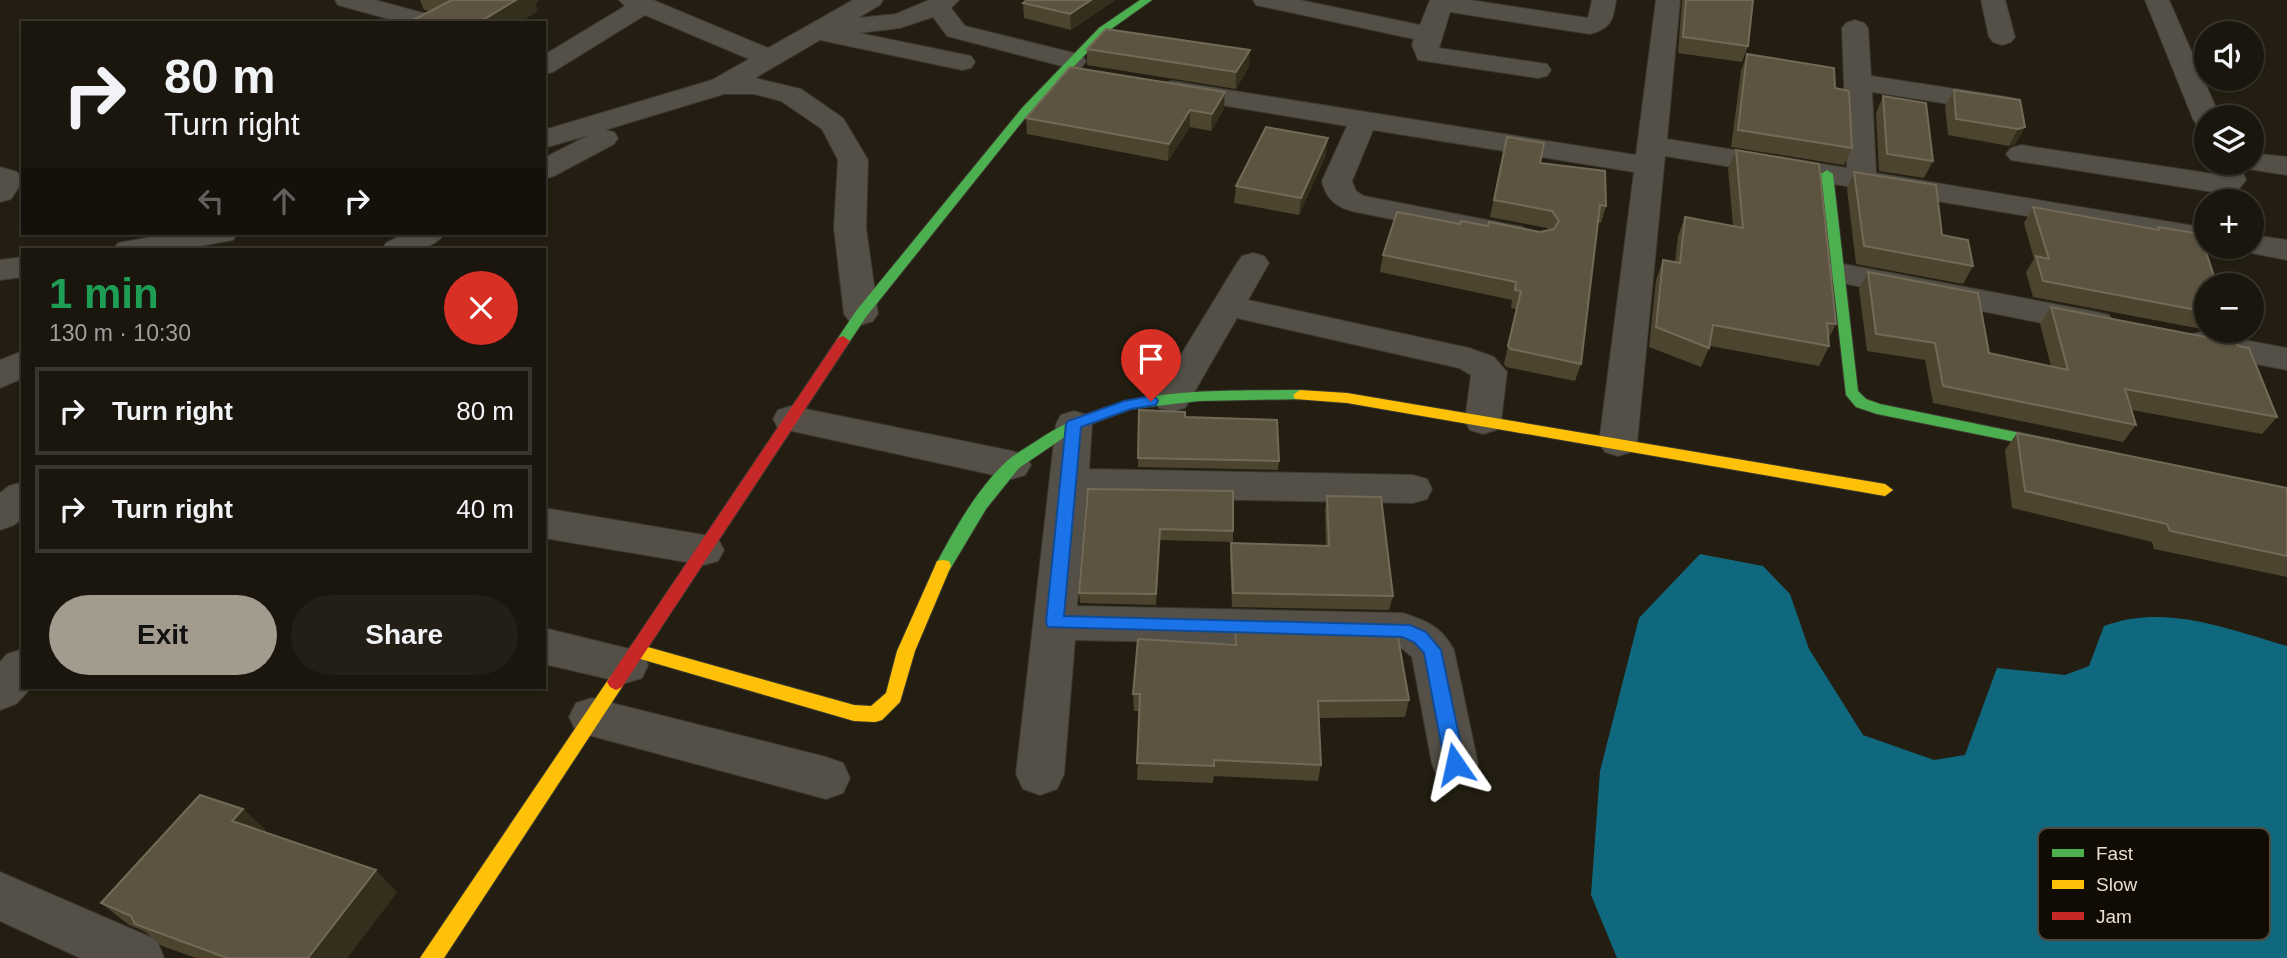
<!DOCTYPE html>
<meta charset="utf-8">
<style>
body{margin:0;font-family:Arial,sans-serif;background:#231f16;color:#f1f3f6;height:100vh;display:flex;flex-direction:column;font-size:26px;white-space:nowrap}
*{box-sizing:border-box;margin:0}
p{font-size:23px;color:#9f9f9d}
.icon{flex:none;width:38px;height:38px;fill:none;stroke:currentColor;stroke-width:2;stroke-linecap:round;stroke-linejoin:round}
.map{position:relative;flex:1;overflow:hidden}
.side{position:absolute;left:21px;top:248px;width:525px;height:441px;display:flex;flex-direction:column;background:#1a160d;border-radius:0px;box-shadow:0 2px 5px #0004,0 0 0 2px #38352e}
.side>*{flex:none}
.guide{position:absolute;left:21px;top:21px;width:525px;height:214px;border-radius:0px;box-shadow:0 2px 5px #0004,0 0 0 2px #38352e;background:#1a160d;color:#f1f3f6;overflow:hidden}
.buttons{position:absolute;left:2194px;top:21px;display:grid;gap:14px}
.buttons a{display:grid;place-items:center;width:70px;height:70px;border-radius:50%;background:#1a160d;box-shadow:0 2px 5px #0004,0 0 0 2px #38352e;font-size:35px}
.pin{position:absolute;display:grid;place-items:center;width:60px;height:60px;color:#fff;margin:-72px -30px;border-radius:50% 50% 50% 0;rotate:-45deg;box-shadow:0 0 7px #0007}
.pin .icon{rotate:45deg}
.me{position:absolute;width:77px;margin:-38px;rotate:349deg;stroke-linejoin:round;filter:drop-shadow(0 0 5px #0008)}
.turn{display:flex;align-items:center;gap:24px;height:147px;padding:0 28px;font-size:32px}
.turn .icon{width:91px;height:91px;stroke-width:2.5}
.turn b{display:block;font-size:49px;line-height:60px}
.lanes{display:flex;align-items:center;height:66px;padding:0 28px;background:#0003;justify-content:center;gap:35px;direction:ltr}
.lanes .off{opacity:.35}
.round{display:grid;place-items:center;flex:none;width:74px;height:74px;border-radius:37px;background:#231f16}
.head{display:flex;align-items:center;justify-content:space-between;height:119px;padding:0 28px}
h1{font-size:42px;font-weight:600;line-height:52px;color:#1e9e55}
.primary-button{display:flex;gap:14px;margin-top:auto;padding:14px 28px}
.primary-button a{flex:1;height:80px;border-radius:42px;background:#a29b8e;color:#111;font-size:28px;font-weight:600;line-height:80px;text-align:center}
.primary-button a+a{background:#231f16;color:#f1f3f6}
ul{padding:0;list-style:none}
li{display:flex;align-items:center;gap:21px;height:88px;margin:0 14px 10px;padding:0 14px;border:4px solid #38352e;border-radius:0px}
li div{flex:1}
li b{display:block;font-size:26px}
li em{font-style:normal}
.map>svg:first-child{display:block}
.water{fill:#10687e}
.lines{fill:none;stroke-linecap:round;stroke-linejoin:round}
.street-casing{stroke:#3c382f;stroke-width:2}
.fast-casing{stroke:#3c382f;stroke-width:2}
.slow-casing{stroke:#3c382f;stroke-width:2}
.jam-casing{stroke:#3c382f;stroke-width:2}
.street{fill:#545047;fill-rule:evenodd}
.fast{fill:#4caf50;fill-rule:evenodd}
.slow{fill:#ffc107;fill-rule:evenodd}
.jam{fill:#c62828;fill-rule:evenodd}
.wall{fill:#4c442f}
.shaded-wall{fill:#342e1c}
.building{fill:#5c5441;stroke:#726a57;stroke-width:2}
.route{fill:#1a73e8;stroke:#114b97;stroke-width:2}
.key{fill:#100b03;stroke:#504b41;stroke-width:2}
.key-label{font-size:19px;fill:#e6dfd1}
</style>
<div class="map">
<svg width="2287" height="958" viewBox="0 0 2287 958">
<rect width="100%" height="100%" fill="#231e11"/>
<!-- water -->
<path class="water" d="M1700,554L1763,566L1790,594L1809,649L1863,735L1934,760L1965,755L1997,668L2065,675L2089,666L2104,626C2165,603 2228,629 2287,646V958H1617L1591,895L1600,771L1639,618Z"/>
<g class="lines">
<!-- street casing -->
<g class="street-casing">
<g id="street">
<path d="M335,0H375L442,18L445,23H403L338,5Z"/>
<path d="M619,0H653L768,48L853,0H883L880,5L858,18L896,14L929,0H959L951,8L965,26L1082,55L1086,61L1082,67L1073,69L947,36L933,17L900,28L859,33L971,56L975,62L971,68L962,70L820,40L755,78L801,89L843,118L868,160L866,228L878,314L873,321L861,325L849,321L844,314L834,228L838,160L822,129L781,101L754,94H724L605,130L614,132L618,138L614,144L554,176L544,179V158L589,135L544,148V130L712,80L749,59L645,15L553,72L544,74V55L625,6Z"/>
<path d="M1253,0H1300L1420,25L1430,0H1470L1588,18L1592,0H1616C1613,21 1611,28 1590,34L1450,12L1439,48L1547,64L1551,70L1547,76L1538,78L1418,60L1412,45L1414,39L1265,7L1256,5Z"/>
<path d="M1656,0H1680L1667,139L1847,168L1842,28L1846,23L1855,20L1864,23L1868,28L1871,76L2001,96L2011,98L2015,104L2011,110L2001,112L1872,92L1876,173L2207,228V246L1665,156L1637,443L1631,452L1618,456L1605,452L1599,443L1634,172L1373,130L1352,181L1356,191L1364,196L1523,227L1528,234L1523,241L1512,243L1356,212C1338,208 1326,200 1322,181L1347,126L1172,97L1162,95L1158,89L1162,83L1172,81L1636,155Z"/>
<path d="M1981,0H2005L2015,37L2011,42L2002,45L1993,42L1989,37Z"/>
<path d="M2145,0H2169L2220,117H2207V127L2197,125L2193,119Z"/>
<path d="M2021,145L2214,174L2211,163H2252V153L2287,157V175L2241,168L2246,180L2237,191L2226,194L2011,160L2006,154L2011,148Z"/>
<path d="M0,167L17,172L23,181L11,199L0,202Z"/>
<path d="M172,233H238L233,240L179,250H113L118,243Z"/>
<path d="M406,233H445C430,254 404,250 381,250L386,243Z"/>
<path d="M2252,235L2287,240V260L2241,251L2238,247H2252Z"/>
<path d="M1253,253L1264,256L1269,263L1248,300L1469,348L1494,357L1507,372L1501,421L1496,430L1483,434L1470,430L1465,421L1471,375L1459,368L1237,318L1185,408L1172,411L1159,408L1154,399L1237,263L1242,256Z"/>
<path d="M23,257V277L0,280V260Z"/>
<path d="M1838,263L2097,312L2109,315L2114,323L2109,331L2097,334L1827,280L1822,273L1827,266Z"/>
<path d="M2201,332L2287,348V370L2189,351L2184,343L2189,335Z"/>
<path d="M23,351V378L0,388V360Z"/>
<path d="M791,406L1012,451L1025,455L1031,465L1025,475L1012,479L778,428L773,419L778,410Z"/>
<path d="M1074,411L1087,415L1092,424L1089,469L1413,475L1427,479L1432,489L1427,499L1413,503L1086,497L1077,606L1403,613C1427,621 1442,627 1454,650L1478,764L1472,778L1455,784L1438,778L1432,764L1412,657L1400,647L1075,640L1064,774L1057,789L1040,795L1023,789L1016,774L1056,424L1061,415Z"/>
<path d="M23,482V518L14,525L0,530V493L9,486Z"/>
<path d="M544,508L704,535L718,539L724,550L718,561L704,565L544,538Z"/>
<path d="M544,628L642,652L648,665L642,678L626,683L544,664Z"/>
<path d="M23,649V688H31L16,704L0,710V662L7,654Z"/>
<path d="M592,698L826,757L843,763L850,778L843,793L826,799L592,736L576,731L569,717L576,703Z"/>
<path d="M0,872L157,940L164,958H80L0,921Z"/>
</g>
</g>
<!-- fast casing -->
<g class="fast-casing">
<g id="fast">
<path d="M1140,0H1152L1107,32L1030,112L866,317L848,344H838L836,341L856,311L1022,108L1099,28Z"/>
<path d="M1827,170L1833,174L1858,391L1866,399L1880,404L2065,442L2073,447L2070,451L2065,452L1877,414L1856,407L1846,395L1821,174Z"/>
<path d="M1300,390L1307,395L1305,399L1199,401L1131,409L1075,430L1019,468L986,509L949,571H937L935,566C954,530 977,489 1007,461C1016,453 1028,447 1038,440C1121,385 1204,391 1300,390Z"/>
</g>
</g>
<!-- slow casing -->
<g class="slow-casing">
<g id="slow">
<path d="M1300,390L1347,393L1885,484L1893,490L1885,496L1347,403L1295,399L1293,395Z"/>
<path d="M943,560L949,561L951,566L915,651L900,702L882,720L875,722L854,721L637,658L631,656L628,651L631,646L637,644L854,705L871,706L886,693L897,651L935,566L937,561Z"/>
<path d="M616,674L622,677L625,682L622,687L444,958H420L610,677Z"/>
</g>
</g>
<!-- jam casing -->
<g class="jam-casing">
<path id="jam" d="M843,336L850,341L622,687L616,690L610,687L607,682L610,677L838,338Z"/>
</g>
<!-- street -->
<use href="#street" class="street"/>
<!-- fast -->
<use href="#fast" class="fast"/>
<!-- slow -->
<use href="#slow" class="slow"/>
<!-- jam -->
<use href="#jam" class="jam"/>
</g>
<!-- wall -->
<g class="wall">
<path d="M420,0H537L538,2L535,4L538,11H430L424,10Z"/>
<path d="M1027,0H1115L1071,30L1024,18L1023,3Z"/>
<path d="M1682,0H1753L1748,46L1742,62L1678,53Z"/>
<path d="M1087,49L1249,66L1236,89L1087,65Z"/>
<path d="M1747,54L1835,88L1852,148L1844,165L1731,147L1741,71Z"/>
<path d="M1954,90L2025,127L2015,144L2009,146L1948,135L1945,106Z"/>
<path d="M1883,96L1933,161L1924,178L1879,171L1876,113Z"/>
<path d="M1224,109L1211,131L1190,127L1168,161L1027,134L1026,118Z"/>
<path d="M1507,137L1540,163L1606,206L1601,223H1598L1581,364L1575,381L1506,367L1504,364L1516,309L1511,308L1512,300L1380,272L1383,255L1460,224L1540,232L1549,230L1547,228L1490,217Z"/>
<path d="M1736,150L1836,324L1828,340L1829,346L1819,366L1710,346L1701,367L1649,347L1656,280L1663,260L1675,263L1678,236L1685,217L1733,226L1728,169Z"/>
<path d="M1326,155L1299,215L1234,203L1236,186Z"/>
<path d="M1854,172L1942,235L1973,266L1963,284L1856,264L1847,189Z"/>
<path d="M2033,207L2156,229L2158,227L2207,285V330L2033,297L2026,272L2034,259L2024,223Z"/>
<path d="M1868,272L1989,353L2051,366L2040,324L2051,307L2277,417L2262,434L2132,410L2136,425L2123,442L1933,403L1925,360L1867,351L1859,289Z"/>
<path d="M1139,410L1185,417L1279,461L1278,470L1138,467Z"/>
<path d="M2017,433L2287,488V577L2154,549L2152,542L2012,508L2005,450Z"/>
<path d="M1088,489L1233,531V542L1160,540L1156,605L1080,603L1079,593Z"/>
<path d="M1327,496L1393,596L1389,610L1232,607L1230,557L1231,543L1326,546L1325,510Z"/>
<path d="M1235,629L1409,700L1405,717L1319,718L1321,765L1318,781L1214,776L1213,783L1137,780L1140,711H1134L1133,694L1234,645Z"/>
<path d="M243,809L266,831L265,833L397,892L347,958H196L162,946L144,931L129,925L101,903Z"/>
</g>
<!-- shaded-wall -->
<g class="shaded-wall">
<path d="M516,0H537L538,2L535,4L538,11L519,23H478Z"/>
<path d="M1091,0H1115L1071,30L1070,14Z"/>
<path d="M1250,50L1249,66L1236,89V72Z"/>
<path d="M1225,92L1224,109L1211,131L1212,114Z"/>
<path d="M1190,110V127L1168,161L1169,144Z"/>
<path d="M2025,127L2015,144L2009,146L2018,129Z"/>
<path d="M1328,138L1326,155L1299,215L1301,198Z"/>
<path d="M243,809L266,831L255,844L232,821Z"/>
<path d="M376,870L397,892L347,958H308Z"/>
</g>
<!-- building -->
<g class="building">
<path d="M452,0H516L478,23H407Z"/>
<path d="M1027,0H1091L1070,14L1023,3Z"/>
<path d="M1686,0H1753L1748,46L1683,37Z"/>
<path d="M1106,29L1250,50L1236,72L1087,49Z"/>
<path d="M1747,54L1834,68L1835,88L1849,91L1852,148L1738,130Z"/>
<path d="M1070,67L1225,92L1212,114L1190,110L1169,144L1026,118Z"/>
<path d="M1954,90L2020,100L2025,127L2018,129L1956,119Z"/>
<path d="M1883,96L1926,103L1933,161L1887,154Z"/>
<path d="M1266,127L1328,138L1301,198L1236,186Z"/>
<path d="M1507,137L1544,143L1540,163L1605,171L1606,206L1600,205L1581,364L1511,349L1508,346L1521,291L1515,290L1516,282L1383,255L1397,212L1460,224L1461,221L1488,226L1489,222L1540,232L1554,229L1559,221L1552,211L1494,200Z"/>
<path d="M1736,150L1819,164L1836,324L1827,323L1829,346L1713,325L1709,348L1656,327L1663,260L1680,263L1685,217L1743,228Z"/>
<path d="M1854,172L1936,185L1942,235L1968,240L1973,266L1864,246Z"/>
<path d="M2033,207L2159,230L2158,227L2200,234L2217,285H2207V312L2043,281L2036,256L2049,259Z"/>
<path d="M1868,272L1978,293L1989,353L2068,370L2051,307L2237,343L2238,346L2249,348L2277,417L2125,389L2136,425L1943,386L1935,343L1876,334Z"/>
<path d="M1139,410L1185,412V417L1277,420L1279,461L1138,458Z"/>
<path d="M2017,433L2287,488V556L2170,531L2167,524L2025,491Z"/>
<path d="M1088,489L1233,491V531L1160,529L1156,594L1079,593Z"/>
<path d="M1327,496L1381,497L1393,596L1233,593L1231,543L1329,546Z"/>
<path d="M1235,629L1397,632L1409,700L1318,701L1321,765L1214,760V766L1137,763L1140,694H1133L1138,639L1236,645Z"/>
<path d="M200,795L243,809L232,821L376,870L308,958H227L135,924L131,916L101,903Z"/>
</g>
<!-- route -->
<path class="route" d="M1151,396L1156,398L1158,401L1156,405L1131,409L1081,427L1064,616L1410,625L1426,632L1441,650L1465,764L1462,770L1455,773L1448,770L1445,764L1424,653L1414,642L1402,637L1048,627L1046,622L1066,424L1068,421L1124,401Z"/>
<!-- legend -->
<rect x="2038" y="828" width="232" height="112" rx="10" class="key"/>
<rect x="2052" y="849" width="32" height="8" fill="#4caf50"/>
<rect x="2052" y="880" width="32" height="9" fill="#ffc107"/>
<rect x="2052" y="912" width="32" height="8" fill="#c62828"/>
<g class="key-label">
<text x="2096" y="860">Fast</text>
<text x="2096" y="891">Slow</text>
<text x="2096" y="923">Jam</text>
</g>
</svg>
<div class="buttons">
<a><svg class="icon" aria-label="sound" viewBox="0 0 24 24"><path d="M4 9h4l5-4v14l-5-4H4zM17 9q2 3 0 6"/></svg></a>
<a><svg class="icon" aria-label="layers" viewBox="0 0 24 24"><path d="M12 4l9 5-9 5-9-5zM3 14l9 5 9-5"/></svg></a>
<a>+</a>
<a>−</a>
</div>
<div class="pin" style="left:1151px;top:401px;background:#d93025"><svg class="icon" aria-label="arrive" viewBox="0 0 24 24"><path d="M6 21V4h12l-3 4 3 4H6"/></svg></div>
<svg class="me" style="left:1455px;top:764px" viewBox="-20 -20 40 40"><path d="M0-17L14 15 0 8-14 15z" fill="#1a73e8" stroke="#fff" stroke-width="4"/></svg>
<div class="guide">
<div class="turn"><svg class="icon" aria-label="right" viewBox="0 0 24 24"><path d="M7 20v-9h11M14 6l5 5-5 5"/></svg><div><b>80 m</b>Turn right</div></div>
<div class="lanes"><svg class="icon off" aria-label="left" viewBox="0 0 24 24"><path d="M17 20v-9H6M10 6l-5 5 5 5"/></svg><svg class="icon off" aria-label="ahead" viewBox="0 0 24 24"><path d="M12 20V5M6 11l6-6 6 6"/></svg><svg class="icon" aria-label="right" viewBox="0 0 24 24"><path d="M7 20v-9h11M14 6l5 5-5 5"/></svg></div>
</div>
<section class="side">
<div class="head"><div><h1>1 min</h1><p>130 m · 10:30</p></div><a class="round" style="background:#d93025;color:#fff"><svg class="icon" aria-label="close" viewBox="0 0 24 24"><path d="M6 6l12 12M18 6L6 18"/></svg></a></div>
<ul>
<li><svg class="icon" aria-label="right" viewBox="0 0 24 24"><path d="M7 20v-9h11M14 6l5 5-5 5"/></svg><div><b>Turn right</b></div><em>80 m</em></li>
<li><svg class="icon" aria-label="right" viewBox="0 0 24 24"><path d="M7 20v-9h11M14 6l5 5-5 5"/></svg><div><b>Turn right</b></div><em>40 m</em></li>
</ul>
<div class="primary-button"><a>Exit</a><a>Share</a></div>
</section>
</div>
